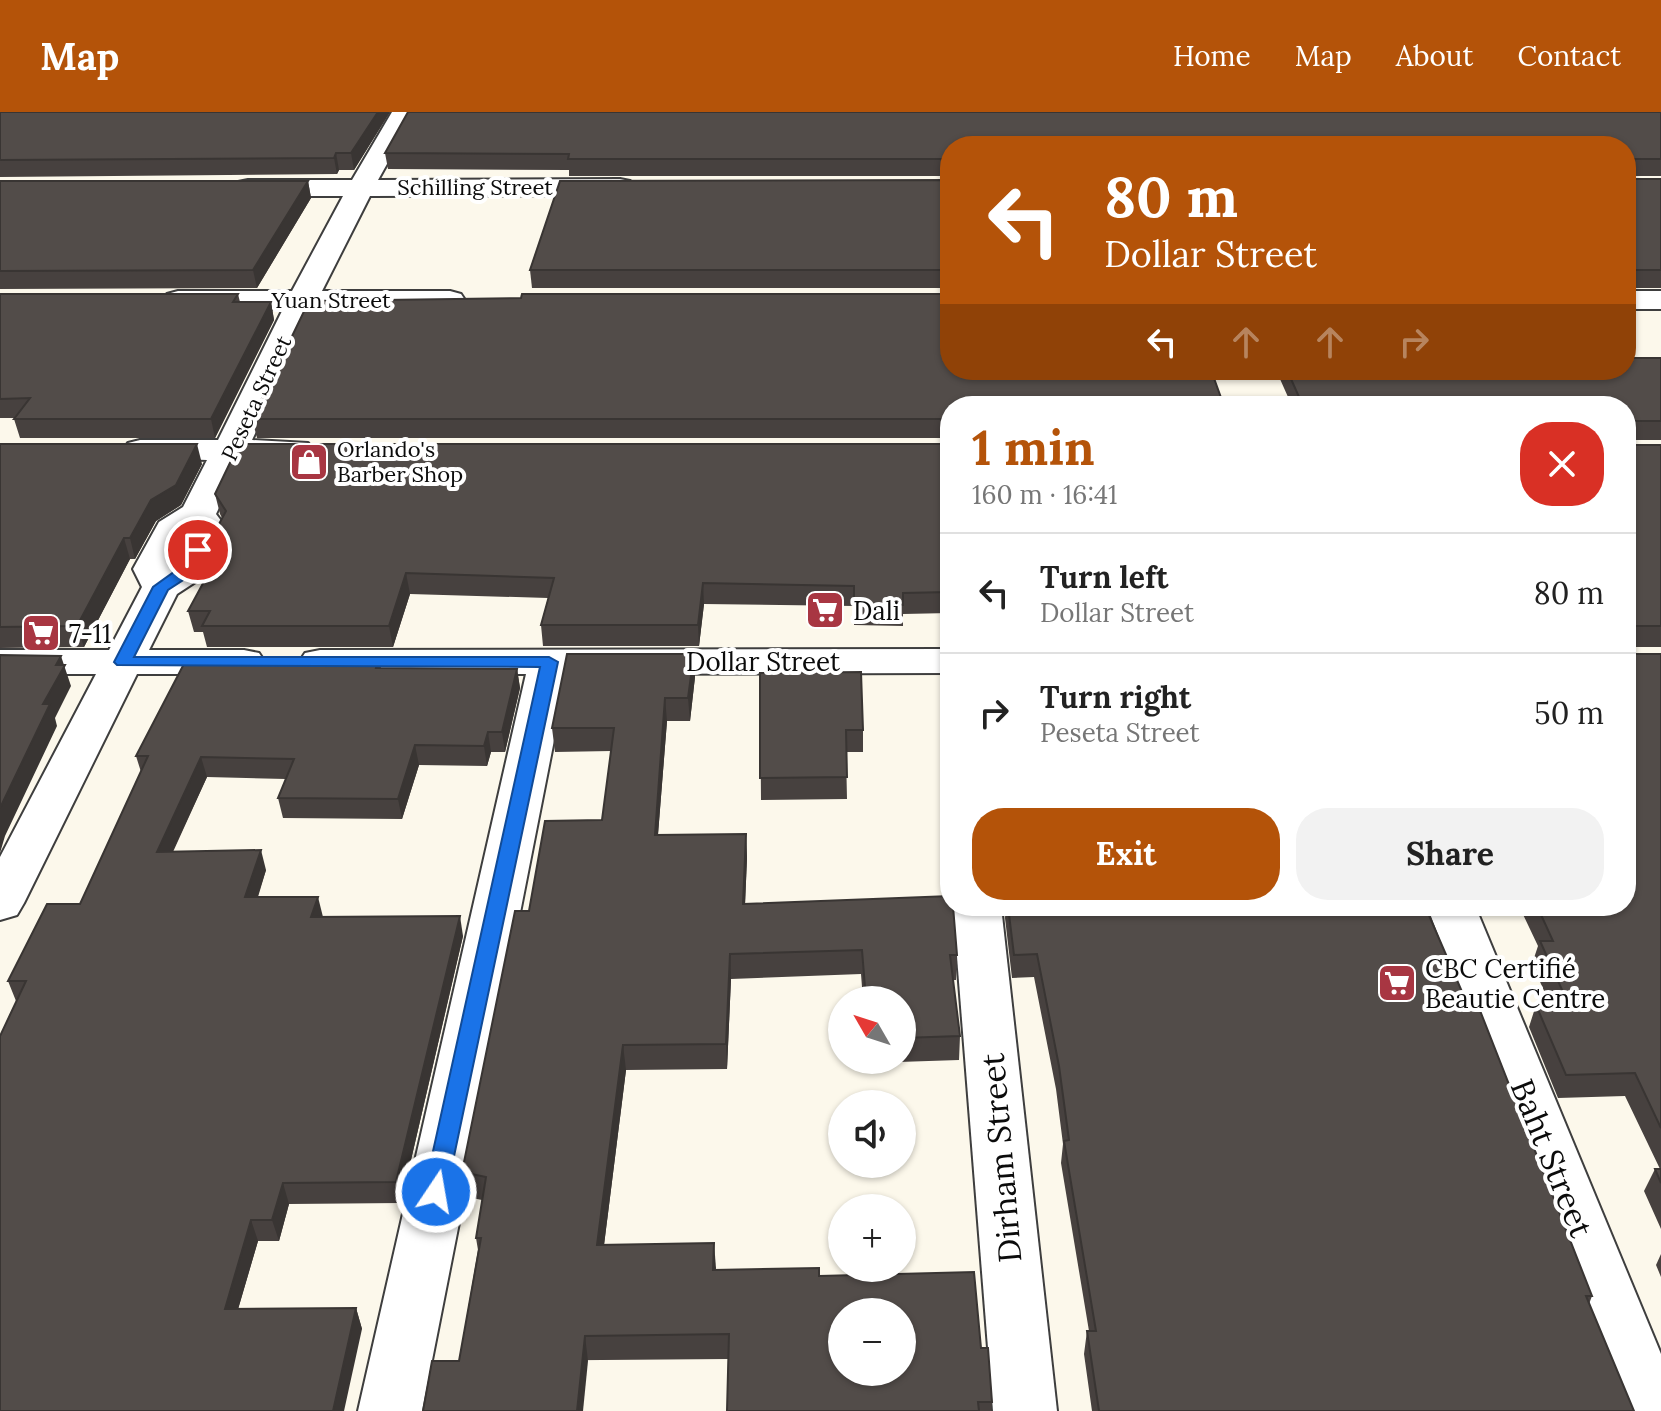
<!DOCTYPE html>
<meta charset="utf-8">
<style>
body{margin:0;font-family:Lora,serif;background:#f2f2f2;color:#222;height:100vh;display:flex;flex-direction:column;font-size:30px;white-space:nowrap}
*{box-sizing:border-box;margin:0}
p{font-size:26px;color:#767676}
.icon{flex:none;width:44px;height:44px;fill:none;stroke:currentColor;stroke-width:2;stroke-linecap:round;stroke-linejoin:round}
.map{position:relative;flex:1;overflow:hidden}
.details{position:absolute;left:940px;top:284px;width:696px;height:520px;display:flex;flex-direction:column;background:#fff;border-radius:32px;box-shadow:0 2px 6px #0004}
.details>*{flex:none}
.guide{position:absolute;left:940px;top:24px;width:696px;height:244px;border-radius:32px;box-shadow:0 2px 6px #0004;background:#b45309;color:#fff;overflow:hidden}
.needle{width:52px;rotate:309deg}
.tools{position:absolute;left:828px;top:874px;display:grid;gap:16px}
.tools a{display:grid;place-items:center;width:88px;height:88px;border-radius:50%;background:#fff;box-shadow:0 2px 6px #0004;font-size:40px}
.pin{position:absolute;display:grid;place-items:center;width:68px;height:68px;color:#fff;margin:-34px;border:4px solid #fff;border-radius:50%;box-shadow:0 2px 8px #0007}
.me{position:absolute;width:88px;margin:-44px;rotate:12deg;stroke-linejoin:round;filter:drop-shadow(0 0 6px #0008)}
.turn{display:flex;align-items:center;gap:28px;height:168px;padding:0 32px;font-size:36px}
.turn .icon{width:104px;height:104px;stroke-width:2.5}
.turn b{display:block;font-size:56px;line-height:68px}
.lanes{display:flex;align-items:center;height:76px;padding:0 32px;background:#0003;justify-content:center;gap:40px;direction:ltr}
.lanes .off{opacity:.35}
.round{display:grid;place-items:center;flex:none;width:84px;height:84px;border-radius:32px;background:#f2f2f2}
.head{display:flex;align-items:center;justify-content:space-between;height:136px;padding:0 32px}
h1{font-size:48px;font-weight:700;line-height:60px;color:#b45309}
.button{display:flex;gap:16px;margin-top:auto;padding:16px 32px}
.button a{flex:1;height:92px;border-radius:32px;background:#b45309;color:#fff;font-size:32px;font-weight:700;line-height:92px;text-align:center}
.button a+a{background:#f2f2f2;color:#222}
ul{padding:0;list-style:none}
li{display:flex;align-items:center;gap:24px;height:120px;padding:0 32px;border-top:2px solid #e0e0e0}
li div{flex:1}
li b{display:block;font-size:30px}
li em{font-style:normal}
header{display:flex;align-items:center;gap:48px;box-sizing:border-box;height:112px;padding:0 40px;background:#b45309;color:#fff}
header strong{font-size:38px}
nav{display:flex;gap:44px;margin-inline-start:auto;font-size:28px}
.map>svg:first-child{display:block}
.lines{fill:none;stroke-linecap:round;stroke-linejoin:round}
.minor-casing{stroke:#3e3e3e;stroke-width:4}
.minor{fill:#fff;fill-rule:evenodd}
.wall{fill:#47413f}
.shaded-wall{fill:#393533}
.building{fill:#524c49;stroke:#393533;stroke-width:2;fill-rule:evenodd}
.route{fill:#1a73e8;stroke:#114b97;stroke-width:2}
.labels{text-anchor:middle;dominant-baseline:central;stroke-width:8;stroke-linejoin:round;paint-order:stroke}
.far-street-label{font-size:22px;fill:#0b0b0b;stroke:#fff}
.far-poi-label{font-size:22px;fill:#0b0b0b;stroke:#fff;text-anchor:start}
.poi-label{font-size:26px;fill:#0b0b0b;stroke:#fff;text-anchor:start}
.street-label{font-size:26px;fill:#0b0b0b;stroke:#fff}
.near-street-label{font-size:32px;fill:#0b0b0b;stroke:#fff}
</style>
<header>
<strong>Map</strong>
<nav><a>Home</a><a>Map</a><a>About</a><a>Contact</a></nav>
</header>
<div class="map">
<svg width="1661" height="1299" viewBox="0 0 1661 1299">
<rect width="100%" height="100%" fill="#fcf8eb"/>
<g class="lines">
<!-- minor casing -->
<g class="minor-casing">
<g id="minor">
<path d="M392,0H416L378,68L620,67L630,69L633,75L630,81L620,83L370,84L322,179H450L461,182L465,188L461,194L450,197H314L252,328L308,331L313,338L308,345L242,348L216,402L228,418L203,465L177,482L149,538H244L259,541L265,550L259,559L244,562H137L24,791L17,803L0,808V745L96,562H0V538H109L142,475L133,457L159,410L183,395L207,348L128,345L123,338L128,331L140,328H218L283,197H178L167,194L163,188L167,182L178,179H292L343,84H248L238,82L235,76L238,70L248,68H352Z"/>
<rect x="1626" y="179" width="35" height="18"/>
<path d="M950,537V561L567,562L422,1299H358L526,562H320L305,559L299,550L305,541L320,538Z"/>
<path d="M953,794H1001L1057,1299H993Z"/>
<path d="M1427,794H1475L1661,1242V1299H1621Z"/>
</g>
</g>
<!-- minor -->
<use href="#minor" class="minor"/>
</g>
<!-- wall -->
<g class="wall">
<path d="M0,0H390L354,58H339L337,62L0,65Z"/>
<path d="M1661,0V64H1629V67H1661V176H1626V34H950V64H569V58L388,57L385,41Z"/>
<path d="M950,68V176H532L530,158Z"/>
<path d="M0,69H308L311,86L257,176L0,177Z"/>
<path d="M0,182H238L240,190H271L274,208L215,326H20L14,307L15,306H0Z"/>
<path d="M1661,246V328H1630V333H1661V535H1631V542H1661V1117L1644,1079L1655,1057H1660L1625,984L1558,986L1529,915L1536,893L1550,892L1532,852L1538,834L1519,794H1626V294H1292L1276,258H1626Z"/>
<path d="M950,294V326H257L252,307Z"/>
<path d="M0,332L202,352L181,393L156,409L135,447H130L84,535L0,536Z"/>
<path d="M950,332V501L903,502V514L854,513V494L704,492L699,534H543L541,513L548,486L410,482L393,535H207L203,520H194L188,499L216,448L211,427L222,406L220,402L215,382Z"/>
<path d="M694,542L695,565L690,609H667L658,723L746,722L747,746L745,792L957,843L956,868H953L960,924L959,948L868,951V948H902V888H863L861,862L731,867L727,957L626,958L604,1133L716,1158L820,1164L981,1236L992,1290L991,1299H727L728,1247L459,1249L478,1138L476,1126L482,1088L467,1085L462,1060L529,799L602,708L611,639L555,640L552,616Z"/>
<path d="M379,546L381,556L517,557L520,576L505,640H491L487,654L419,653L402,707L283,706L278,686L286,667L207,665L173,740L266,758L258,785L323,805L463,824L401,1091L289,1092L279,1129H258L238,1197L356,1196L362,1217L0,1299L16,889L8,869L80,792L141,660L136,644Z"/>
<path d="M760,561L863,618V640H846L847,687L761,688Z"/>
<path d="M1006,794H1425L1592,1184L1589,1192L1634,1299H1092L1084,1242L1087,1219H1089L1061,1051L1063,1032L1056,977L1034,865L1012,866L1005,806Z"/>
<path d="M1661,1142V1165L1656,1153Z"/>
</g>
<!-- shaded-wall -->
<g class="shaded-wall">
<path d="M378,0H390L354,58L351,41Z"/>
<path d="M336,41L339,58L337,62L334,46Z"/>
<path d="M308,69L311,86L257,176L253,158Z"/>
<path d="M271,190L274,208L215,326L211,307Z"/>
<path d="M197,332L202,352L181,393L156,409L135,447L130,426L151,388Z"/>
<path d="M124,426L130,447L84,535L77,514Z"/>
<path d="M406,461L410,482L393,535L389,514Z"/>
<path d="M703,471L704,492L699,534L698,513Z"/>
<path d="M694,542L695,565L690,609L688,586Z"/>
<path d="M61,544L71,574L55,606L57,614L5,724L0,741V696L56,553Z"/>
<path d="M517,557L520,576L505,640L502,620Z"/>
<path d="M665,586L667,609L656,747L655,723Z"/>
<path d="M488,620L491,640L487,654L484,634Z"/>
<path d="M415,633L419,653L402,707L398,687Z"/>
<path d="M201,645L207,665L163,760L157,740Z"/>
<path d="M746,722L747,746L744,816L743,792Z"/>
<path d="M261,738L266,758L251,805L245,785Z"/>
<path d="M318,785L323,805H311Z"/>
<path d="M460,804L463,824L401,1091L396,1070Z"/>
<path d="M730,842L731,867L727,957L726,932Z"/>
<path d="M623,933L626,958L601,1157L597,1133Z"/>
<path d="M283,1071L289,1092L279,1129L272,1108Z"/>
<path d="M251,1108L258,1129L232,1218L225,1197Z"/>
<path d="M714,1131L716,1156L714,1182L713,1158Z"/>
<path d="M356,1196L362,1217L344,1299H333Z"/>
<path d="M585,1224L588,1249L583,1299H577Z"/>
</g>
<!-- building -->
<g class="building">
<path d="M0,0H378L351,41H336L334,46L0,48Z"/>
<path d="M408,0H1661V47H1628L1629,67H1661V158H1631L1628,165H1626V34H950V47H568L569,42L385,41Z"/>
<path d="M950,68V158H530L560,69Z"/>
<path d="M0,69H308L253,158L0,159Z"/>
<path d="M0,182H238L233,190H271L211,307H14L30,286L0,287Z"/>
<path d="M522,182H950V258H1211L1224,294H950V307H252L309,189L521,186Z"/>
<path d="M1626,246H1661V309H1630V333H1661V514H1631V542H1661V1016L1635,961L1566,963L1536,893L1568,891L1540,829H1553L1537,794H1626V294H1303L1287,258H1626Z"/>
<path d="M0,332H197L176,373L151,388L130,426H124L77,514L0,515Z"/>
<path d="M239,332H950V480L903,481V493L854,492V474L703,471L698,513H541L554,466L406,461L389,514H202L210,499H188L227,427H211L226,399L215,382Z"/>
<path d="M567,542H694L688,586H665L655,723L746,722L743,792L950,784V794H953L957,843H950L960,924L902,926V888H866L862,838L730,842L726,932L623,933L597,1133L714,1131L713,1158L819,1156V1164L974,1160L981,1236H988L992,1290H978L979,1299H727L729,1222L585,1224L577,1299H423L432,1249H459L481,1126H476L486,1065L462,1060L515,799H529L545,709L602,708L614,616H552ZM842,1200H902V1260H842Z"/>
<path d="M0,543L61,544L56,553H65L43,592H50L0,696Z"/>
<path d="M187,546H379L376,556L517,557L502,620H488L484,634L415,633L398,687L278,686L294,647L201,645L157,740L261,738L245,785H318L311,805L460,804L396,1070L283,1071L272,1108H251L225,1197L356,1196L333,1299H0V924L26,869H8L47,792H80L148,644H136Z"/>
<path d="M861,560L863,618H846L847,665L760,666V561Z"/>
<path d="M1008,794H1425L1469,896H1479L1592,1184H1586L1634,1299H1099L1087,1219H1096L1064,1029L1069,1028L1059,954L1037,842L1014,843Z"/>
<path d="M1655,1057H1661V1071Z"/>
</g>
<!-- route -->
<path class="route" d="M198,434L206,438L194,461L168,478L134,545H549L558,550L445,1087H428L424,1080L540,555L117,553L114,550L153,475L182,454L192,435Z"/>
<!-- icons -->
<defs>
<g id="shop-square" transform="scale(2)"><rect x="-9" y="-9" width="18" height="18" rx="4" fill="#a83642" stroke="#fff"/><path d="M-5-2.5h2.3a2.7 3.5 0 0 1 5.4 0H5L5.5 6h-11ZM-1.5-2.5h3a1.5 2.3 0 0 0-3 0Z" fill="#fff"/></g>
<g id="supermarket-square" transform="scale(2)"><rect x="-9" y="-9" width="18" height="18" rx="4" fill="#a83642" stroke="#fff"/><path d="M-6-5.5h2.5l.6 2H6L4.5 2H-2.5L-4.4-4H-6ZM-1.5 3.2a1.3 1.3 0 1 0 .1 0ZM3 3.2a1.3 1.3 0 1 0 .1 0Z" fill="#fff"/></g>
</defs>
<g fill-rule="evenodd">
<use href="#shop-square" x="309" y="350"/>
<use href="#supermarket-square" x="825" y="498"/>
<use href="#supermarket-square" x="41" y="521"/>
<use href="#supermarket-square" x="1397" y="871"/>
</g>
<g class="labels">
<!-- far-street labels -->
<g class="far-street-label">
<text x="475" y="75">Schilling Street</text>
<text x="331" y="188">Yuan Street</text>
<text transform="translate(256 286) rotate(-65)">Peseta Street</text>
</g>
<!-- far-poi labels -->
<g class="far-poi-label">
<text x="337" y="337">Orlando's<tspan x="337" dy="25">Barber Shop</tspan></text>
</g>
<!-- poi labels -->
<g class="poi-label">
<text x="853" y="498">Dali</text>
<text x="69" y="521">7-11</text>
<text x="1425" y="856">CBC Certifié<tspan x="1425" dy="30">Beautie Centre</tspan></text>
</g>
<!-- street labels -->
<g class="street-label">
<text x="763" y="549">Dollar Street</text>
</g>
<!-- near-street labels -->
<g class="near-street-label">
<text transform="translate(1001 1046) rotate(-95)">Dirham Street</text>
<text transform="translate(1552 1046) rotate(68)">Baht Street</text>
</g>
</g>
</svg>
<div class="tools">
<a><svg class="needle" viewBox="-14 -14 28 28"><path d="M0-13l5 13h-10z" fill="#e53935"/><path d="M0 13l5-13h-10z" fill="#767676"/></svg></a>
<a><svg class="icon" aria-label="sound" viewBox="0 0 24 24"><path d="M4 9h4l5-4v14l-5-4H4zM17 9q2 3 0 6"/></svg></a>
<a>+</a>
<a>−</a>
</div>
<div class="pin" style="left:198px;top:438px;background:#d93025"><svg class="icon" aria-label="arrive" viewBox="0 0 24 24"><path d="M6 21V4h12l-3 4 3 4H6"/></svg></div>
<svg class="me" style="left:436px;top:1080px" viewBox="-20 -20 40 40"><circle r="17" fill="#1a73e8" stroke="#fff" stroke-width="3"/><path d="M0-11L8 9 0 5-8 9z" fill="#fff"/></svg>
<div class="guide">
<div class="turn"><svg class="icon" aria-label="left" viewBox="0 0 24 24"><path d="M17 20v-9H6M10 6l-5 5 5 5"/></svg><div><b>80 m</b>Dollar Street</div></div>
<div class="lanes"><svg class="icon" aria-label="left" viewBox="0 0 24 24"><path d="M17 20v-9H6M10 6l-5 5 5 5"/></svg><svg class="icon off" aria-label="ahead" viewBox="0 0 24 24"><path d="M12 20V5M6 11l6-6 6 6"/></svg><svg class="icon off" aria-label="ahead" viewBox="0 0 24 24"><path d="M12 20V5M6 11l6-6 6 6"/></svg><svg class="icon off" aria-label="right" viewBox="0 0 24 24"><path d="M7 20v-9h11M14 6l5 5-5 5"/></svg></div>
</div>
<section class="details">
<div class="head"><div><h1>1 min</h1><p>160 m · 16:41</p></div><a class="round" style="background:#d93025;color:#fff"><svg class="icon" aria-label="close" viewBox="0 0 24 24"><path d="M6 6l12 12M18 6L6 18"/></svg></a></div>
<ul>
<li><svg class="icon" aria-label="left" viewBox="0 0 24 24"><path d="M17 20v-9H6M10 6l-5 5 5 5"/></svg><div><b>Turn left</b><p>Dollar Street</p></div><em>80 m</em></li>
<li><svg class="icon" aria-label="right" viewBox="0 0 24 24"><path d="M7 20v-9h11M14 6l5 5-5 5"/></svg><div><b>Turn right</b><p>Peseta Street</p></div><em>50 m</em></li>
</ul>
<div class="button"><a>Exit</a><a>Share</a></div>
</section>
</div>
